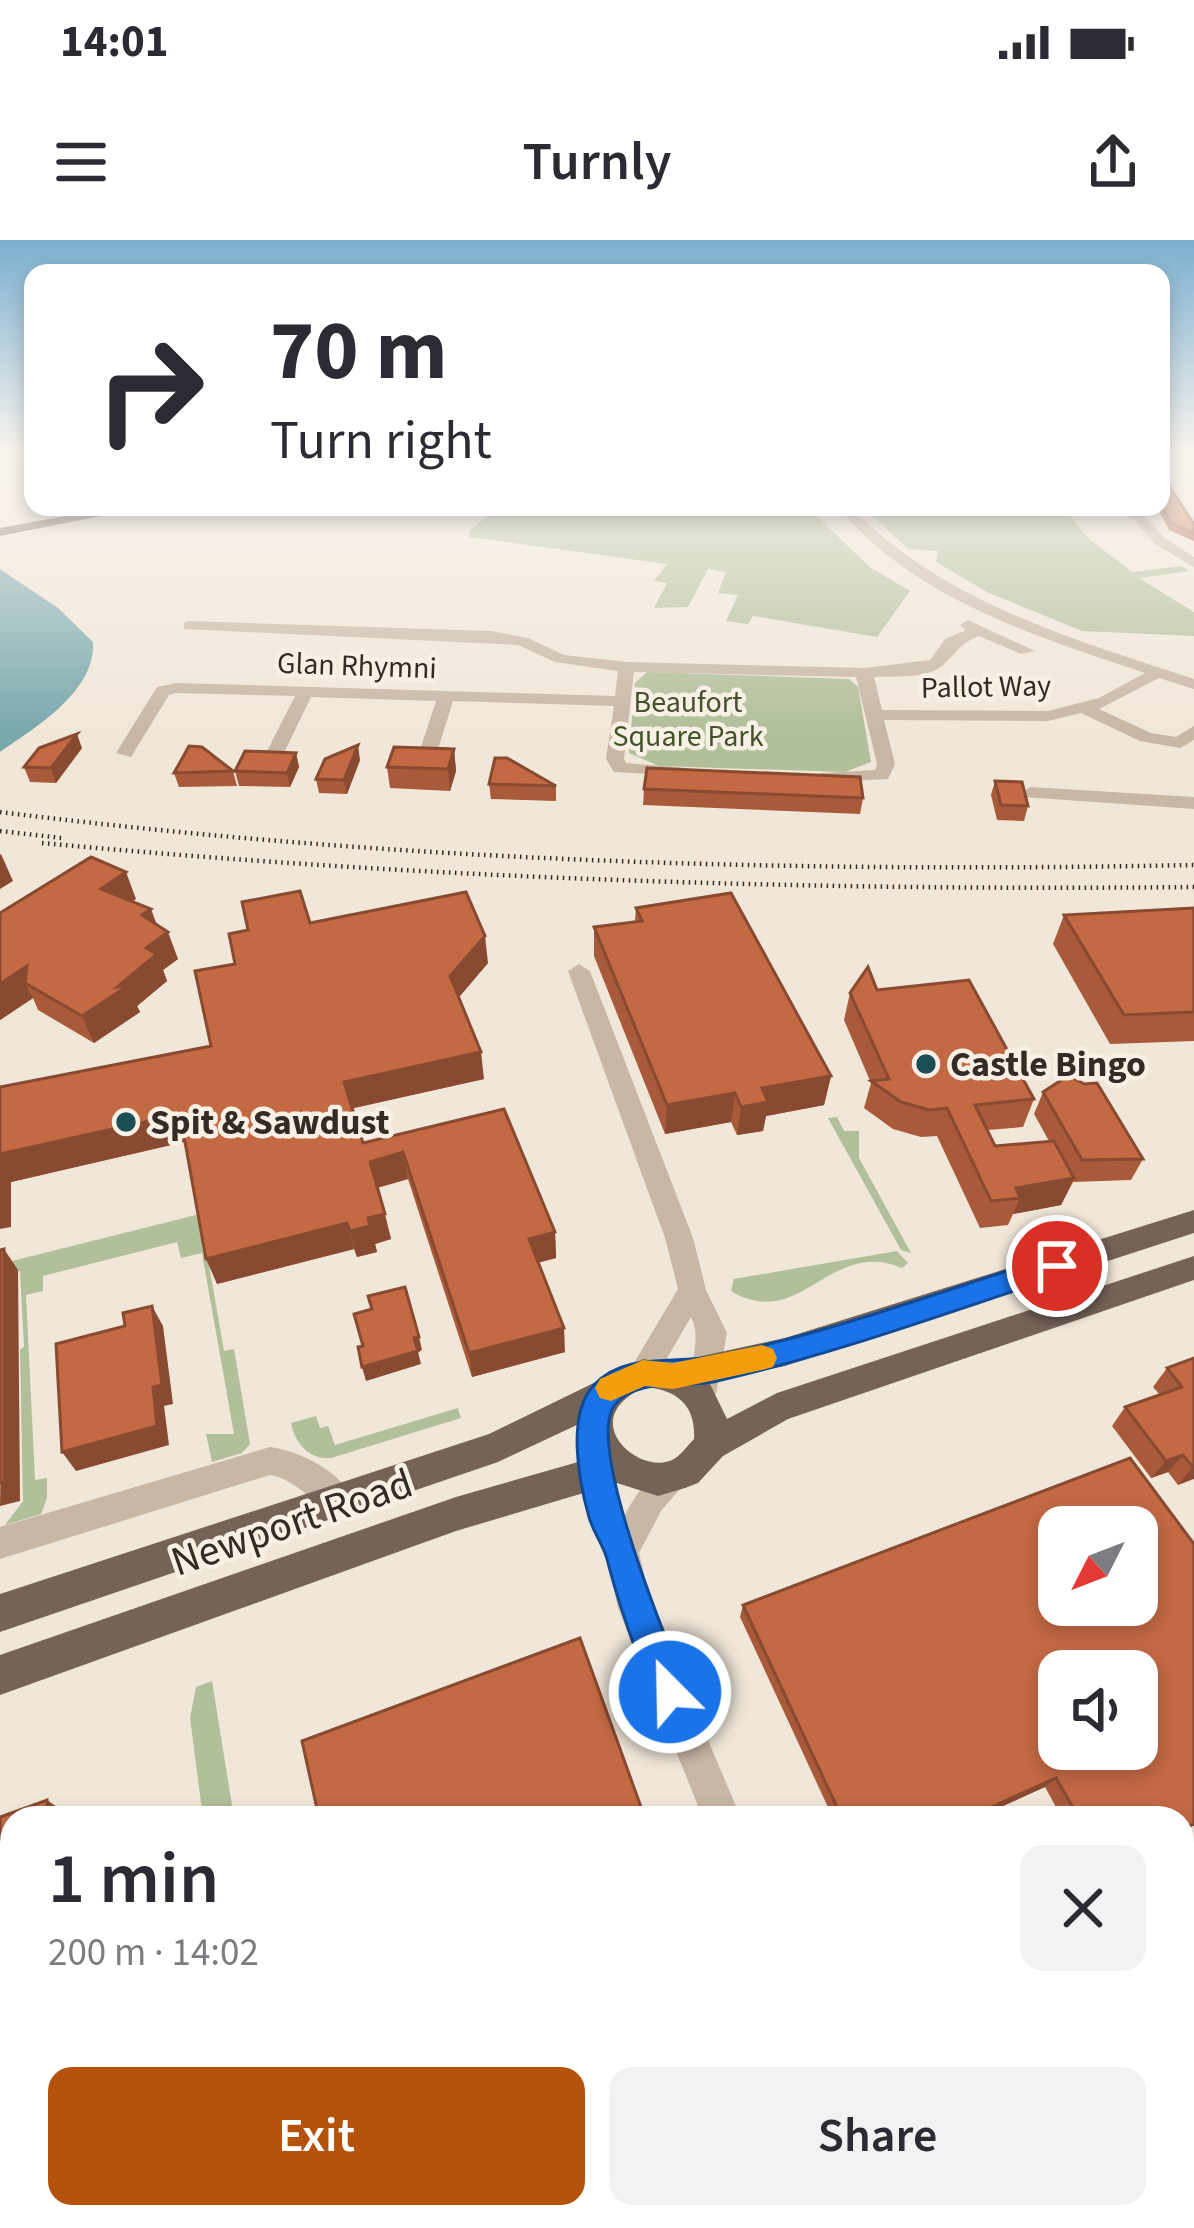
<!DOCTYPE html>
<meta charset="utf-8">
<style>
body{margin:0;font-family:"Source Sans 3",sans-serif;background:#f2f2f3;color:#2b2b33;height:100vh;display:flex;flex-direction:column;font-size:45px;white-space:nowrap}
*{box-sizing:border-box;margin:0}
p{font-size:39px;color:#7c7c81}
.icon{flex:none;width:66px;height:66px;fill:none;stroke:currentColor;stroke-width:2;stroke-linecap:round;stroke-linejoin:round}
.map{position:relative;flex:1;overflow:hidden}
.panel{position:absolute;left:0px;top:1566px;width:1194px;height:423px;display:flex;flex-direction:column;background:#fff;border-radius:36px 36px 0 0;box-shadow:0 6px 18px #0003}
.panel>*{flex:none}
.hud{position:absolute;left:24px;top:24px;width:1146px;height:252px;border-radius:24px;box-shadow:0 6px 18px #0003;background:#fff;color:#2b2b33;overflow:hidden}
.needle{width:78px;rotate:228deg}
.fabs{position:absolute;left:1038px;top:1266px;display:grid;gap:24px}
.fabs a{display:grid;place-items:center;width:120px;height:120px;border-radius:24px;background:#fff;box-shadow:0 6px 18px #0003;font-size:60px}
.pin{position:absolute;display:grid;place-items:center;width:102px;height:102px;color:#fff;margin:-51px;border:6px solid #fff;border-radius:50%;box-shadow:0 3px 12px #0007}
.me{position:absolute;width:132px;margin:-66px;rotate:337deg;stroke-linejoin:round;filter:drop-shadow(0 0 9px #0008)}
.turn{display:flex;align-items:center;gap:42px;height:252px;padding:0 48px;font-size:54px}
.turn .icon{width:156px;height:156px;stroke-width:2.5}
.turn b{display:block;font-size:84px;line-height:102px}
.round{display:grid;place-items:center;flex:none;width:126px;height:126px;border-radius:24px;background:#f2f2f3}
.summary{display:flex;align-items:center;justify-content:space-between;height:204px;padding:0 48px}
h1{font-size:72px;font-weight:600;line-height:90px}
.button{display:flex;gap:24px;margin-top:auto;padding:24px 48px}
.button a{flex:1;height:138px;border-radius:24px;background:#b45309;color:#fff;font-size:48px;font-weight:600;line-height:138px;text-align:center}
.button a+a{background:#f2f2f3;color:#2b2b33}
.status{display:flex;justify-content:space-between;align-items:center;height:84px;padding:0 60px;background:#fff;direction:ltr}
.status svg{height:33px;fill:currentColor}
header{display:flex;justify-content:space-between;align-items:center;height:156px;padding:0 48px;background:#fff;font-size:54px;font-weight:600}
.map>svg:first-child{display:block}
.green{fill:#b1bf9a}
.water{fill:#79a8ad}
.lines{fill:none;stroke-linecap:round;stroke-linejoin:round}
.minor{fill:#c8b7a5;fill-rule:evenodd}
.major{fill:#766358;fill-rule:evenodd}
.rail{stroke:#342b26;stroke-width:4.5;stroke-dasharray:1.5 4.5;stroke-linecap:butt}
.wall{fill:#a85a3a}
.shaded-wall{fill:#884a30}
.building{fill:#c36944;stroke:#884a30;stroke-width:3;fill-rule:evenodd}
.route{fill:#1a73e8;stroke:#114b97;stroke-width:3}
.slow{fill:#f59e0b}
.poi-dot{fill:#1d4e54;stroke:#f8f0e5;stroke-width:4.5}
.labels{text-anchor:middle;dominant-baseline:central;stroke-width:9;stroke-linejoin:round;paint-order:stroke}
.far-street-label{font-size:30px;fill:#342b26;stroke:#f8f0e5}
.far-park-label{font-size:30px;fill:#42522b;stroke:#f8f0e5}
.poi-label{font-size:36px;font-weight:bold;fill:#342b26;stroke:#f8f0e5;text-anchor:start}
.near-street-label{font-size:42px;fill:#342b26;stroke:#f8f0e5}
</style>
<div class="status"><b>14:01</b><svg viewBox="0 0 49 12"><path d="M0 12V9h3v3zM5 12V6h3v6zM10 12V3h3v9zM15 12V0h3v12zM26 1h20v11H26zM47 4h2v5h-2z"/></svg></div>
<header><svg class="icon" aria-label="menu" viewBox="0 0 24 24"><path d="M4 6h16M4 12h16M4 18h16"/></svg>Turnly<svg class="icon" aria-label="share" viewBox="0 0 24 24"><path d="M12 15V3M7 8l5-5 5 5M5 13v7h14v-7"/></svg></header>
<div class="map">
<svg width="1194" height="1988" viewBox="0 0 1194 1988">
<rect width="100%" height="100%" fill="#f1e7d9"/>
<!-- green -->
<g class="green">
<path d="M499,267L810,270L871,328L910,351L877,397L753,376L748,384L726,381L738,355L718,353L726,332L708,329L688,367L654,368L667,343L654,341L667,324L470,297L469,291Z"/>
<path d="M863,267H1070L1084,273L1069,274L1087,297L1132,332L1181,326L1189,331L1139,338L1194,372V396L1082,391L989,353L936,322L938,311L908,309Z"/>
<path d="M647,432L849,439L858,447L871,522L845,532L659,526L629,513L635,443Z"/>
<path d="M837,877L844,891H859V918L911,1013L901,1010L828,878Z"/>
<path d="M200,974L224,1111L234,1109L250,1204L242,1213L212,1222L206,1194H234L202,1013L181,1018L177,1002L43,1036V1051L26,1055L35,1240L47,1238V1258L41,1274L5,1285L23,1261L20,1109L24,1107L20,1031L0,1035V1024Z"/>
<path d="M897,1011L908,1023L902,1028C829,997 801,1093 731,1051L734,1039Z"/>
<path d="M458,1168L461,1178L331,1218C309,1220 295,1203 291,1183L316,1176L320,1188L328,1186L335,1205Z"/>
<path d="M212,1441L231,1559L234,1578H203L190,1478L196,1447Z"/>
</g>
<!-- water -->
<path class="water" d="M0,329L58,368L93,402C96,451 36,487 0,512Z"/>
<g class="lines">
<!-- minor -->
<g class="minor">
<path d="M838,267H851C942,362 1073,399 1194,439V449L1159,438L1099,469L1151,493L1176,497L1194,486V500L1180,508L1140,501L1081,473L1048,481L884,480L895,524L888,539L827,542L821,541V533L875,530L877,524L856,437L634,432L624,519L626,523L687,528V536L614,532L606,519L614,466L453,461L435,519L426,524L417,519L436,461L311,457L282,517L273,522L264,517L295,456L176,453L169,455L131,517L116,513L157,447L176,443L615,456L618,431L555,422L518,405L184,389V383L189,381L491,391L528,398L564,415L627,422L864,428L930,420L945,399L966,390L960,385L968,380L1035,411L1021,414L979,396C957,405 958,412 942,426C926,439 894,436 874,437L882,470L1048,471L1099,458L1145,433C1035,396 914,359 838,267Z"/>
<path d="M1123,267H1136L1165,298L1194,317V327L1155,304Z"/>
<path d="M1030,547L1194,557V569L1023,557L1021,553Z"/>
<path d="M579,724L590,731L693,998L706,1050L727,1093L716,1154L705,1158L694,1154C684,1129 704,1103 691,1077L653,1142L643,1146L633,1142L628,1133L678,1049L665,998L568,731Z"/>
<path d="M597,1202L608,1206L623,1278C636,1255 650,1231 676,1221L687,1225L692,1235L661,1271L639,1313L652,1368L741,1578H703L618,1368L606,1313L590,1278L581,1216L586,1206Z"/>
<path d="M270,1207C300,1211 342,1232 355,1261L350,1272L339,1276C314,1266 297,1239 270,1235L0,1319V1287Z"/>
<path d="M1194,1827V1871L1182,1873V1829Z"/>
<path d="M868,1977H914L918,1988H872Z"/>
</g>
<!-- major -->
<g class="major">
<path d="M115,267H146L0,296V288Z"/>
<path d="M1194,970V993L785,1126L709,1142L727,1179L777,1153L1194,1016V1040L788,1179L723,1216L698,1243L685,1248L658,1256L617,1243L456,1291L0,1455V1415L456,1257L592,1218L579,1184L498,1222L0,1392V1354L489,1194L643,1119L670,1123L785,1098ZM645,1147C677,1150 696,1165 694,1199C688,1205 681,1215 674,1219C640,1238 573,1179 645,1147Z"/>
</g>
<!-- rail -->
<g class="rail">
<path d="M0,572C397,622 794,633 1194,625"/>
<path d="M0,591L62,598"/>
<path d="M42,603C426,639 809,651 1194,647"/>
</g>
</g>
<!-- wall -->
<g class="wall">
<path d="M1161,240L1194,284V301L1169,290L1157,267H1161Z"/>
<path d="M82,508L56,543L30,542L24,527Z"/>
<path d="M454,509L456,531L450,551L390,548L387,527Z"/>
<path d="M296,513L299,527L290,547L239,546L235,531Z"/>
<path d="M360,520L347,554L319,553L316,539Z"/>
<path d="M233,531L237,546L179,547L174,533Z"/>
<path d="M995,541L1028,566L1024,581L997,580L991,555Z"/>
<path d="M489,544L556,546V561L491,559Z"/>
<path d="M644,549L863,558L860,574L643,565Z"/>
<path d="M136,659L132,661L157,684L178,719L163,730L167,741L137,766L140,772L94,803L38,770L33,758L0,780V673Z"/>
<path d="M636,668L831,836L824,865L766,876L763,891L737,895L731,882L665,894L594,716V687L635,681Z"/>
<path d="M1194,668V801L1110,804L1053,704L1064,675Z"/>
<path d="M310,683L488,723L459,757L484,839L352,868L363,903L504,869L555,992L556,1018L538,1023L565,1112L472,1137L408,939L377,948L391,999L375,1004L377,1012L357,1017L354,1009L217,1044L185,902L11,942V987L0,847L211,806L235,724Z"/>
<path d="M877,750L1034,859L1023,887L988,890L995,906L1049,901L1034,874L1043,852L1143,919L1131,940L1073,942L1061,965L1013,974L1008,985L980,988L937,896L921,897L893,889L864,868L871,843L844,780L850,753Z"/>
<path d="M1194,1118V1239L1178,1245L1168,1232L1151,1238L1112,1186L1125,1167L1160,1155L1153,1147L1167,1128Z"/>
<path d="M1194,1304V1585L1182,1590V1578H1062L1045,1547L976,1578H833L740,1377L743,1365Z"/>
</g>
<!-- shaded-wall -->
<g class="shaded-wall">
<path d="M77,494L82,508L56,543L51,528Z"/>
<path d="M358,505L360,520L347,554L344,540Z"/>
<path d="M454,509L456,531L450,551L448,529Z"/>
<path d="M296,513L299,527L290,547L287,533Z"/>
<path d="M1,614L13,641L0,649V615Z"/>
<path d="M126,632L136,659L111,675L101,649Z"/>
<path d="M151,669L161,696L142,675Z"/>
<path d="M168,692L178,719L163,730L167,741L137,766L140,772L94,803L82,776L117,747L146,708Z"/>
<path d="M485,696L488,723L454,763L450,736Z"/>
<path d="M27,726L25,743L33,758L0,780V744Z"/>
<path d="M481,812L484,839L350,869L344,842Z"/>
<path d="M831,836L824,865L766,876L763,891L737,895L741,867L762,848Z"/>
<path d="M735,853L731,882L665,894L667,865Z"/>
<path d="M180,874L191,900L11,942V987L0,989V914Z"/>
<path d="M403,912L408,939L376,948L370,922Z"/>
<path d="M1074,938L1061,965L1013,974L1020,958L1016,948Z"/>
<path d="M385,974L391,999L375,1004L377,1012L357,1017L350,991L368,978Z"/>
<path d="M347,983L354,1009L217,1044L206,1019Z"/>
<path d="M555,992L556,1018L531,1024L529,999Z"/>
<path d="M4,1009L18,1030L20,1261L0,1266Z"/>
<path d="M152,1066L163,1086L173,1164L164,1166L169,1205L76,1231L62,1212L153,1147Z"/>
<path d="M564,1088L565,1112L472,1137L469,1113Z"/>
<path d="M419,1097L422,1110L418,1112L421,1124L366,1141L362,1127Z"/>
<path d="M1183,1215L1168,1232L1151,1238L1166,1221Z"/>
<path d="M1194,1227V1238L1178,1245L1193,1227Z"/>
<path d="M1056,1538L1045,1547L976,1578H967Z"/>
<path d="M47,1560L64,1572L65,1578H48Z"/>
<path d="M12,1715V1730L0,1734V1719Z"/>
<path d="M12,1861V1871L0,1876V1865Z"/>
</g>
<!-- building -->
<g class="building">
<path d="M1161,240L1166,241L1194,284V294L1171,283L1161,265Z"/>
<path d="M77,494L51,528L24,527L39,508Z"/>
<path d="M358,505L344,540L316,539L325,519Z"/>
<path d="M189,506L202,507L233,531L174,533Z"/>
<path d="M394,507L454,509L448,529L387,527Z"/>
<path d="M245,511L296,513L287,533L235,531Z"/>
<path d="M495,518H507L556,546L489,544Z"/>
<path d="M647,528L860,537L863,558L644,549Z"/>
<path d="M995,541L1022,542L1028,566L1001,565Z"/>
<path d="M91,617L126,632L101,649L151,669L142,675L168,692L146,708L157,714L117,747L129,745L82,776L25,743L27,726L0,744V673Z"/>
<path d="M300,651L310,683L466,652L485,696L450,736L481,812L344,842L363,903L504,869L555,992L529,999L564,1088L469,1113L403,912L370,922L385,974L368,978L370,986L350,991L347,983L206,1019L180,874L0,914V847L211,806L195,731L235,724L229,694L248,690L242,662Z"/>
<path d="M731,653L831,836L762,848L768,862L741,867L735,853L667,865L594,687L642,681L636,668Z"/>
<path d="M1194,668V772L1124,775L1064,675Z"/>
<path d="M868,727L877,750L969,740L1034,859L975,865L995,906L1054,901L1074,938L1016,948L1020,958L991,961L947,868L929,870L901,862L871,841L889,839L850,753Z"/>
<path d="M1069,835L1084,844L1097,843L1143,919L1082,920L1043,852Z"/>
<path d="M4,1009V1242L0,1243V1010Z"/>
<path d="M405,1047L419,1097L414,1098L418,1111L362,1127L358,1107L363,1106L354,1074L372,1069L368,1056Z"/>
<path d="M152,1066L162,1145L153,1147L157,1186L62,1212L56,1104L125,1086L123,1073Z"/>
<path d="M1194,1118V1227H1193L1183,1215L1166,1221L1125,1167L1182,1147L1167,1128Z"/>
<path d="M1130,1218L1194,1304V1584L1182,1589V1578H1079L1056,1538L967,1578H842L743,1365ZM1059,1287H1137V1365H1059ZM1059,1431H1137V1509H1059Z"/>
<path d="M580,1398L645,1578H319L302,1501Z"/>
<path d="M47,1560L48,1578H12V1715L0,1719V1577Z"/>
<path d="M12,1777V1861L0,1865V1783Z"/>
</g>
<!-- sky -->
<linearGradient id="sky" x2="0" y2="1"><stop stop-color="#7bafd0"/><stop offset="0.43" stop-color="#f9f4ee"/><stop offset="1" stop-color="#f9f4ee" stop-opacity="0"/></linearGradient>
<rect width="1194" height="491" fill="url(#sky)"/>
<!-- route -->
<path class="route" d="M1057,1015L1066,1018L1071,1026L1066,1034C951,1071 836,1114 717,1141C686,1149 635,1136 614,1166C586,1207 668,1405 688,1452L683,1465L670,1470L657,1465C637,1416 620,1370 607,1319C603,1304 593,1292 589,1277C579,1242 566,1174 594,1145C626,1111 675,1125 715,1116C831,1093 944,1050 1057,1015Z"/>
<!-- slow -->
<path class="slow" d="M762,1105L773,1109L777,1118L773,1127L762,1130L673,1149L645,1146L611,1161L600,1158L595,1148L600,1139L643,1120L673,1123Z"/>
<!-- markers -->
<g class="poi-dot">
<circle cx="926" cy="824" r="12"/>
<circle cx="126" cy="882" r="12"/>
</g>
<g class="labels">
<!-- far-street labels -->
<g class="far-street-label">
<text transform="translate(357 426) rotate(2)">Glan Rhymni</text>
<text transform="translate(986 447) rotate(-1)">Pallot Way</text>
</g>
<!-- far-park labels -->
<g class="far-park-label">
<text x="688" y="462">Beaufort<tspan x="688" dy="34">Square Park</tspan></text>
</g>
<!-- poi labels -->
<g class="poi-label">
<text x="950" y="824">Castle Bingo</text>
<text x="150" y="882">Spit &amp; Sawdust</text>
</g>
<!-- near-street labels -->
<g class="near-street-label">
<text transform="translate(292 1283) rotate(-19)">Newport Road</text>
</g>
</g>
</svg>
<div class="fabs">
<a><svg class="needle" viewBox="-14 -14 28 28"><path d="M0-13l5 13h-10z" fill="#e53935"/><path d="M0 13l5-13h-10z" fill="#7c7c81"/></svg></a>
<a><svg class="icon" aria-label="sound" viewBox="0 0 24 24"><path d="M4 9h4l5-4v14l-5-4H4zM17 9q2 3 0 6"/></svg></a>
</div>
<div class="pin" style="left:1057px;top:1026px;background:#d93025"><svg class="icon" aria-label="arrive" viewBox="0 0 24 24"><path d="M6 21V4h12l-3 4 3 4H6"/></svg></div>
<svg class="me" style="left:670px;top:1452px" viewBox="-20 -20 40 40"><circle r="17" fill="#1a73e8" stroke="#fff" stroke-width="3"/><path d="M0-11L8 9 0 5-8 9z" fill="#fff"/></svg>
<div class="hud">
<div class="turn"><svg class="icon" aria-label="right" viewBox="0 0 24 24"><path d="M7 20v-9h11M14 6l5 5-5 5"/></svg><div><b>70 m</b>Turn right</div></div>
</div>
<section class="panel">
<div class="summary"><div><h1>1 min</h1><p>200 m · 14:02</p></div><a class="round"><svg class="icon" aria-label="close" viewBox="0 0 24 24"><path d="M6 6l12 12M18 6L6 18"/></svg></a></div>
<div class="button"><a>Exit</a><a>Share</a></div>
</section>
</div>
